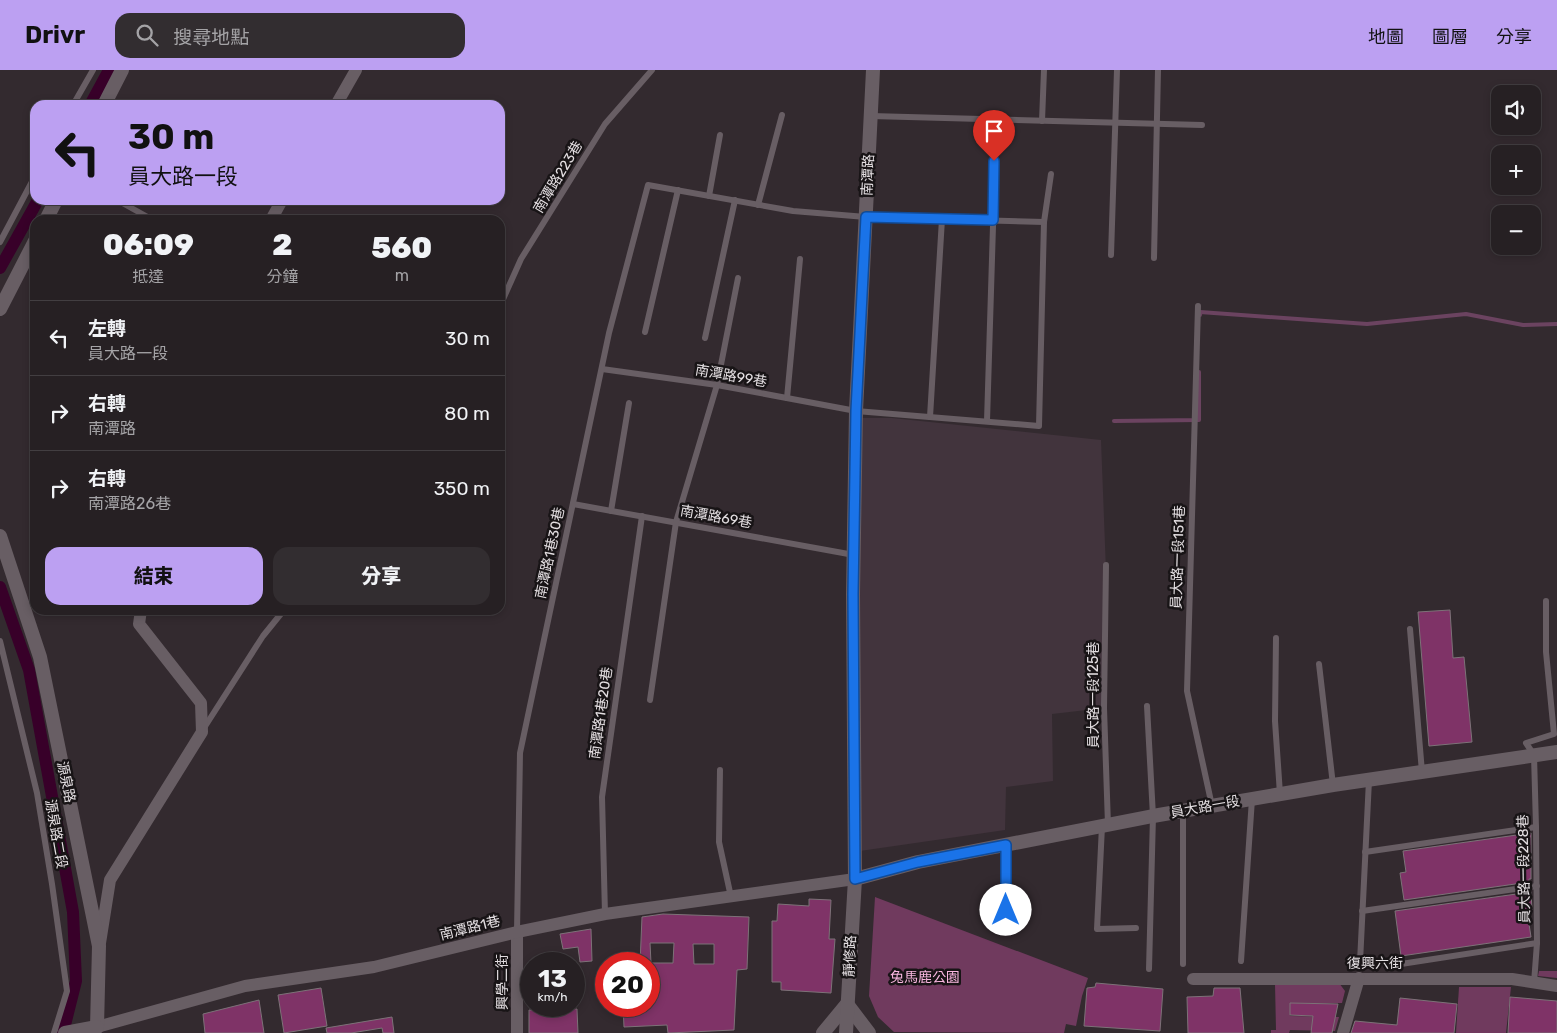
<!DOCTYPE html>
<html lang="zh-TW">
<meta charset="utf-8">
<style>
body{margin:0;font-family:Rubik,"Noto Sans TC",sans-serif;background:#322d30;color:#f1f3f6;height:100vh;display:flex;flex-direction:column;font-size:19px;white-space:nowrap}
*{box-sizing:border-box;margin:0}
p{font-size:16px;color:#a4a3a6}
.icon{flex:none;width:28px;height:28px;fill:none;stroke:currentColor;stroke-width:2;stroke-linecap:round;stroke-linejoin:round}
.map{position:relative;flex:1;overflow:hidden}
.drawer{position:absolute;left:30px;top:145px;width:475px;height:400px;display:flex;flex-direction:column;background:#262023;border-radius:15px;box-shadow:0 2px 8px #0003,0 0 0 1px #423e41}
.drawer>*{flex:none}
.guide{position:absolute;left:30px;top:30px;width:475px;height:105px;border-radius:15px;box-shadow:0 2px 8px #0003,0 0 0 1px #423e41;background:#bca0f2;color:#111;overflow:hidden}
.buttons{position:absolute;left:1491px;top:15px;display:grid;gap:10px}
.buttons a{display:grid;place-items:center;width:50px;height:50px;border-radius:10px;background:#262023;box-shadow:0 2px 8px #0003,0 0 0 1px #423e41;font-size:25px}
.speed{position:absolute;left:520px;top:882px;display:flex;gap:10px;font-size:25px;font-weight:700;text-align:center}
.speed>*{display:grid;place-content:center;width:65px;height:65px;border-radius:50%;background:#262023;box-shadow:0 2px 8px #0003,0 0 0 1px #423e41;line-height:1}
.speed small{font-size:12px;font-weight:400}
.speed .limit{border:8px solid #d22;background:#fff;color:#111}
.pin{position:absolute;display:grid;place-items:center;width:42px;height:42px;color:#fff;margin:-51px -21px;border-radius:50% 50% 50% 0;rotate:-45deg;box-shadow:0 0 5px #0007}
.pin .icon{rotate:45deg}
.me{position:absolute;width:55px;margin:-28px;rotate:0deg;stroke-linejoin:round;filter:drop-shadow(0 0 4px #0008)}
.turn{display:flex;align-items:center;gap:18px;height:105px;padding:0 15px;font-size:22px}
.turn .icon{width:65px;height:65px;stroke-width:2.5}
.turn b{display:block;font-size:35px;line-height:42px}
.eta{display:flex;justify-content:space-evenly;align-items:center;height:85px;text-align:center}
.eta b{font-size:30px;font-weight:800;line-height:35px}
.primary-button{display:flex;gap:10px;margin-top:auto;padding:10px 15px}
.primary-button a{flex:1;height:58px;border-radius:15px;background:#bca0f2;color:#111;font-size:20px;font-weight:800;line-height:58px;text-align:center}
.primary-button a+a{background:#322d30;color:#f1f3f6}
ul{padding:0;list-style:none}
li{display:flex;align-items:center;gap:15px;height:75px;padding:0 15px;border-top:1px solid #423e41}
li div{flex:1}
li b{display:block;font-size:19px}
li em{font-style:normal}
header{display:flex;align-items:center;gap:30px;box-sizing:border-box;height:70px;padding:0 25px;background:#bca0f2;color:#111}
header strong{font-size:24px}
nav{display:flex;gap:28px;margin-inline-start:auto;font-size:18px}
.search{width:350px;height:45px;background:#322d30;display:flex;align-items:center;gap:12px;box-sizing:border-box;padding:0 18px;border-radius:15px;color:#a4a3a6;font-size:19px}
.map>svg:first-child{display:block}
.built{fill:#42343d}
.green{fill:#703a5e}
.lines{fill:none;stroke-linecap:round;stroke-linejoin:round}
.stream{stroke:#6b4360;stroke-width:4}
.canal{stroke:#380029;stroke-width:12}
.building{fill:#7f3367;stroke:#7d7278;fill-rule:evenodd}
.service{stroke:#685e64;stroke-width:6}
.minor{stroke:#685e64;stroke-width:12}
.tertiary{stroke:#685e64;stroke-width:14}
.route-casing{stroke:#114b97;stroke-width:12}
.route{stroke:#1a73e8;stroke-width:9}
.labels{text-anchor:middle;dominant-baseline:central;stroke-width:5;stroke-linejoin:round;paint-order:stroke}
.street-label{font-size:14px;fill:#e3dee1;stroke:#181416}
.park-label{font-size:14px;fill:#f8b6df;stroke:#181416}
</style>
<header>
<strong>Drivr</strong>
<div class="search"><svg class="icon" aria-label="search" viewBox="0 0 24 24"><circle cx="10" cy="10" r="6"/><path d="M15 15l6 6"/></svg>搜尋地點</div>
<nav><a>地圖</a><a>圖層</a><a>分享</a></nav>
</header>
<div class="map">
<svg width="1557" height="963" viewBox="0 0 1557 963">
<rect width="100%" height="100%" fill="#332a2f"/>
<!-- built -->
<path class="built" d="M860,348H892L1101,370L1107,527L1104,638L1052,644L1053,711L1006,717L1005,760L853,782Z"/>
<!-- green -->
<g class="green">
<path d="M875,827L1088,908L1082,926L1076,956L1066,954L1064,963L894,962L878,947L869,926Z"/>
<path d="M1539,901H1557V908L1538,906Z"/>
<path d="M1339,913L1345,921L1342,933L1290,934V946L1339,947L1335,961L1290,960L1289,963H1271V960H1276L1275,914Z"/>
<path d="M1459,917H1511L1506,963H1456Z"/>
</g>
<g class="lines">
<!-- stream -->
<g class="stream">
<path d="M1200,245V242L1367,254L1466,244L1523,255L1557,254"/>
<path d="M1114,351L1199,350V302"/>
</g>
<!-- canal -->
<g class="canal">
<path d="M90,35L109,0"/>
<path d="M0,198L38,130"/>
<path d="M0,517L29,600L73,842L76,911L63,963"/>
</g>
</g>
<!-- building -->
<g class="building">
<path d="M1450,540L1453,588L1464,587L1472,672L1429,676L1418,542Z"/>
<path d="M1531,763V809H1529V812L1404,830L1400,803L1406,802L1403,781Z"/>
<path d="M1531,822L1532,840L1527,841L1531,867L1401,886L1395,841Z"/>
<path d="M809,829L831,830L829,869H835L831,923L781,920V912H772V851H777L778,834L809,836Z"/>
<path d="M663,844L749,847L747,899L737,900L734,960L668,963L667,955L624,957L623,936H649V894H640L642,847ZM650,873H674L673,893H651ZM693,874H714V894H694Z"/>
<path d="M591,859L592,891L580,892L578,877L563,879L560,864Z"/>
<path d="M1096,913L1163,919L1160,961L1084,956L1087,918L1095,917Z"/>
<path d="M321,918L327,956L284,963L278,925Z"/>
<path d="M1214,918H1240L1244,963H1188L1187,927L1213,926Z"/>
<path d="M1510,927L1557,931V963H1508Z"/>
<path d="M1400,928L1457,934L1454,963H1351L1355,951L1397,955Z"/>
<path d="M259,930L264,963H205L203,944Z"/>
<path d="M1290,933L1338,934L1332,963H1311L1313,946L1290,945Z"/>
<path d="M532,936L577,939L578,963H529V940H532Z"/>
<path d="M392,947L394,963H383L382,958L351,963H327L326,958Z"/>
</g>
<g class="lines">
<!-- service -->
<g class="service">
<path d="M73,35L93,0"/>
<path d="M871,46L1202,55"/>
<path d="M1042,51L1044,0"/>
<path d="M709,126L720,65"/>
<path d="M117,130L153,150"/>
<path d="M758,135L782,45"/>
<path d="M0,172L35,106"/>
<path d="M1111,185L1117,0"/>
<path d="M1154,188L1158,0"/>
<path d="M500,236L521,189L605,54L652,0"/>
<path d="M1198,236L1187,621L1212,736"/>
<path d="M645,262L678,120"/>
<path d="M705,268L735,130"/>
<path d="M602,299L717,315L856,341L1039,356L1044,152L1051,104"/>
<path d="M787,328L800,189"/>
<path d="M930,347L942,149"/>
<path d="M987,351L995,91"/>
<path d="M573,434L854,485"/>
<path d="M611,441L629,333"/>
<path d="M1106,495L1104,638L1108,755"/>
<path d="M1410,559L1422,702"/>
<path d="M1276,568L1275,651L1280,724"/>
<path d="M0,571L37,723L52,814L67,921L54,963"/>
<path d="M1319,594L1333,715"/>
<path d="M650,630L676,452L717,315L738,208"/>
<path d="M1147,636L1153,746L1149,899"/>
<path d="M204,658L263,566L284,540"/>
<path d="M720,700L719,772L731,827"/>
<path d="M1369,710L1360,892L1401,894L1537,873"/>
<path d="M1102,756L1097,859L1136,858"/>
<path d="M1365,782L1536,757"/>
<path d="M1006,840V775"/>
<path d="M1362,841L1537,816"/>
<path d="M605,844L602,727L642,446"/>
<path d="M517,862L520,683L609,263L648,115L793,141L866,147L1044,152"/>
<path d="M1241,891L1252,729"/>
<path d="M1183,894V741"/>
<path d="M1534,913L1537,873L1536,757L1534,685L1526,673L1554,664L1546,582V531"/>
</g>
<!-- minor -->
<g class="minor">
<path d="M336,35L356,0"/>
<path d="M271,150L282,130"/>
<path d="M517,862V963"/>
<path d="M100,873L110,810L202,662L201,633L139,554L141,540"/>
<path d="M1193,909H1512L1557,916"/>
<path d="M97,957L245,916L374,897L517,862L605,844L855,809"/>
<path d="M1343,963L1359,908"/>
</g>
<!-- tertiary -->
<g class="tertiary">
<path d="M104,35L122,0"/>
<path d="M46,150L56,130"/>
<path d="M0,239L35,171"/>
<path d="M0,466L40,587L99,876L97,957L92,963"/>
<path d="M855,809L918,792L1153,746L1333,715L1557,682"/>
<path d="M65,963L97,957"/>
<path d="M823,963L847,934L869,963"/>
<path d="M846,963L855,809L853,524L856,341L873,0"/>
</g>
</g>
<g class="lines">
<!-- route casing -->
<g class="route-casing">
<path id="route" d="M994,91L993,150L866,147L856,341L853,524L855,809L918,792L1006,775V840"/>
</g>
<!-- route -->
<use href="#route" class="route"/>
</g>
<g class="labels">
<!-- street labels -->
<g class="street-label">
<text transform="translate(868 105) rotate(-87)">南潭路</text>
<text transform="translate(558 107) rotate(-59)">南潭路223巷</text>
<text transform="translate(731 306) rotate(10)">南潭路99巷</text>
<text transform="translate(716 447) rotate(10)">南潭路69巷</text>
<text transform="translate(550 483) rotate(-78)">南潭路1巷30巷</text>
<text transform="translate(1178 487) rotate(-88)">員大路一段151巷</text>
<text transform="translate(1093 625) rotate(-90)">員大路一段125巷</text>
<text transform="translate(601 643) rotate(-82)">南潭路1巷20巷</text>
<text transform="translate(66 712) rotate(78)">源泉路</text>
<text transform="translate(1205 737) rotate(-10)">員大路一段</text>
<text transform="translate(56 764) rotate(80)">源泉路二段</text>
<text transform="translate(1524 799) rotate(-91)">員大路一段228巷</text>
<text transform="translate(470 858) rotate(-14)">南潭路1巷</text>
<text transform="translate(850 886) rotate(-87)">靜修路</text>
<text x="1375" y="893">復興六街</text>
<text transform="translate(502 912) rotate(-90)">興學二街</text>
</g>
<!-- park labels -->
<g class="park-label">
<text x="925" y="907">兔馬鹿公園</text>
</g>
</g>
</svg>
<div class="buttons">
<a><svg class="icon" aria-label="sound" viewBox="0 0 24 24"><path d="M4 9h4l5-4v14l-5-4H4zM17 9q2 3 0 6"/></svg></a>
<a>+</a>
<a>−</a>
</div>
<div class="speed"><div>13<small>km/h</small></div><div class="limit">20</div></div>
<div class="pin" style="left:994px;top:91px;background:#d93025"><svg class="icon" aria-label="arrive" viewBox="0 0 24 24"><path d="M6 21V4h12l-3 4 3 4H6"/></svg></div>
<svg class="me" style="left:1006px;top:840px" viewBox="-20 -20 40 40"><circle r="19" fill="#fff"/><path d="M0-13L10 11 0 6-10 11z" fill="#1a73e8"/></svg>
<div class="guide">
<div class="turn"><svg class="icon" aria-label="left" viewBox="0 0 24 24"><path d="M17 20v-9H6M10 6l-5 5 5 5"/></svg><div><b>30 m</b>員大路一段</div></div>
</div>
<section class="drawer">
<div class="eta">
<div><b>06:09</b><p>抵達</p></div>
<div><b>2</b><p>分鐘</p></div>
<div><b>560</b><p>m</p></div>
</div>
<ul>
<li><svg class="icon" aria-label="left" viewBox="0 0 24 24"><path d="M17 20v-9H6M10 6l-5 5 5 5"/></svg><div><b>左轉</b><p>員大路一段</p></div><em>30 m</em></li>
<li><svg class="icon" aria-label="right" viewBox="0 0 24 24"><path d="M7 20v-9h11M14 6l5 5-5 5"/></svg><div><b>右轉</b><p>南潭路</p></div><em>80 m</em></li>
<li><svg class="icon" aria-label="right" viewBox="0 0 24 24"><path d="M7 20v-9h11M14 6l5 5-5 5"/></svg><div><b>右轉</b><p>南潭路26巷</p></div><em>350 m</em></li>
</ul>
<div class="primary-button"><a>結束</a><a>分享</a></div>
</section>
</div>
